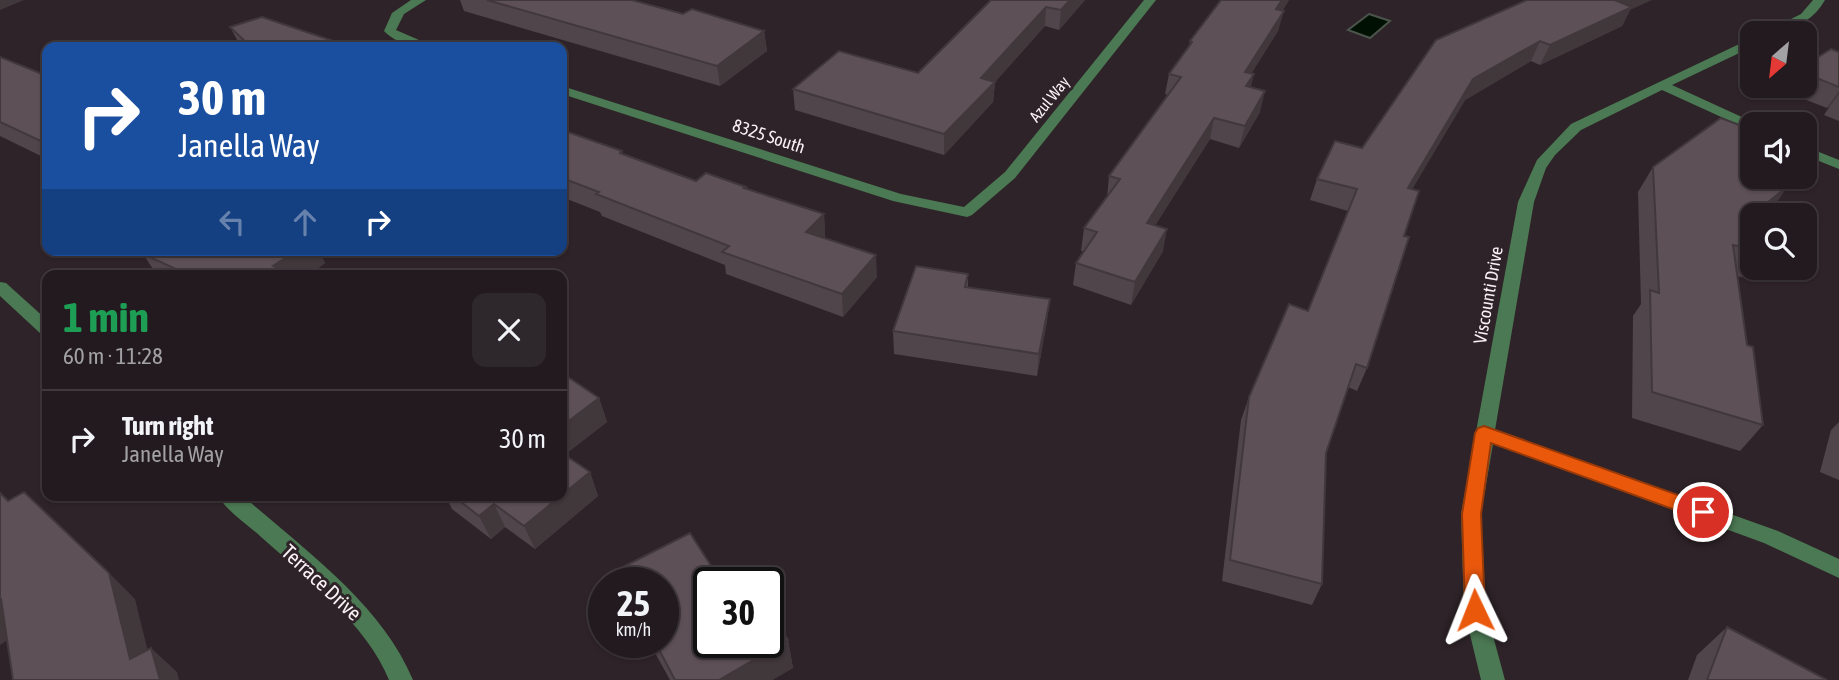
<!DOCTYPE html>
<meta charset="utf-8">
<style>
body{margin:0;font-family:"Asap Condensed",sans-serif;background:#2e272b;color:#f1f3f6;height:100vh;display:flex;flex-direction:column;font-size:26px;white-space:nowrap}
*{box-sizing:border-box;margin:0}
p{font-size:23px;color:#a2a1a4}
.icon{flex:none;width:38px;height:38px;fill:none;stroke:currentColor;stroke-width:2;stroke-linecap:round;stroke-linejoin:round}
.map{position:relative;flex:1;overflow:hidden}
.details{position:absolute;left:42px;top:270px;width:525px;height:231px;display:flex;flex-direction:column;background:#221a1e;border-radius:14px;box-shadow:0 2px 5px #0004,0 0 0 2px #3f383c}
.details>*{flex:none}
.hud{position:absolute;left:42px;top:42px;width:525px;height:214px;border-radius:14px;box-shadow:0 2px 5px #0004,0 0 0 2px #3f383c;background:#1a4fa0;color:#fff;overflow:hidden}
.needle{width:46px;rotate:208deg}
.buttons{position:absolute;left:1740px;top:21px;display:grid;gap:14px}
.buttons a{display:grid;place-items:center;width:77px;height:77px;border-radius:14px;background:#221a1e;box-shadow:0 2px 5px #0004,0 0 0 2px #3f383c;font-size:35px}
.speed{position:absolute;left:588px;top:567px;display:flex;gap:14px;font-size:35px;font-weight:700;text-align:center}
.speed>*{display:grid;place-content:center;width:91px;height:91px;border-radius:50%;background:#221a1e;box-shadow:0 2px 5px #0004,0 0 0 2px #3f383c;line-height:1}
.speed small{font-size:18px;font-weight:400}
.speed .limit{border:4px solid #111;border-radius:10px;background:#fff;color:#111}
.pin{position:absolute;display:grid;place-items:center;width:60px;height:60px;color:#fff;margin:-30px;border:4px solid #fff;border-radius:50%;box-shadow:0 2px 7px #0007}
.me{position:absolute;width:77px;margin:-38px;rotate:358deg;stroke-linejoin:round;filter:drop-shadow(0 0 5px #0008)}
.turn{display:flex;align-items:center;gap:24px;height:147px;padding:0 21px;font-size:32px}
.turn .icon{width:91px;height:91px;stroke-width:2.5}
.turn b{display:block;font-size:49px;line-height:60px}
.lanes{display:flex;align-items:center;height:66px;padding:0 21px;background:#0003;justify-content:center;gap:35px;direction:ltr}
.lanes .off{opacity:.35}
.round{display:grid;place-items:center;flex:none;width:74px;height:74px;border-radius:14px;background:#2e272b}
.summary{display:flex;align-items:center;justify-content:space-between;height:119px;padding:0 21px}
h1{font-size:42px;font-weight:700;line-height:52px;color:#1e9e55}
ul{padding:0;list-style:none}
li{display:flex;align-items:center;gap:21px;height:98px;padding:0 21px;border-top:2px solid #3f383c}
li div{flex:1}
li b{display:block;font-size:26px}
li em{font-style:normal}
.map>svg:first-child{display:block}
.water{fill:#001103;stroke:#4b544b;stroke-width:2}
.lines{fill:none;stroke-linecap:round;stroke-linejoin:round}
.minor{fill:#4b7953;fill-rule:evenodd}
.wall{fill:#50454a}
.shaded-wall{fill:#41383c}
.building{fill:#5d5056;stroke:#41383c;stroke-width:2}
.route{fill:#ea580c;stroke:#983908;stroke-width:2}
.labels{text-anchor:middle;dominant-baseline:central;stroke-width:6;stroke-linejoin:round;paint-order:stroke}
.far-street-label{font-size:16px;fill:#f9f1f4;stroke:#2e2328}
.street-label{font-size:18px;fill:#f9f1f4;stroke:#2e2328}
.near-street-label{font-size:21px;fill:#f9f1f4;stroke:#2e2328}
</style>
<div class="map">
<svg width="1839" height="680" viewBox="0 0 1839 680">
<rect width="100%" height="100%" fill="#2e2328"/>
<!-- water -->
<path class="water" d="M1369,14L1390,21L1370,38L1348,30Z"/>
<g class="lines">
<!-- minor -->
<g class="minor">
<path d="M411,0H426L404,14L396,30L435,47C416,47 398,45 384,31L392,13Z"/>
<path d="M1144,0H1156L1015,178L972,215L967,217L893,201L562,94V86L901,194L964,207L1005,172Z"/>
<path d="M1813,0H1825C1813,22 1787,34 1763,33L1801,14Z"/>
<path d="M1752,38V47L1672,85L1757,124H1752V131L1662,90L1581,130L1555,155L1546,168L1534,202L1495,430L1778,531L1839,559V578L1764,543L1493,444L1481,514L1486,610L1505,680H1481L1464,610L1461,514L1518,202L1537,160L1571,124Z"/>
<path d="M1804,146L1839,160V169L1804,155Z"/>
<path d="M0,282L6,283L47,320V336L41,334L0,296Z"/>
<path d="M218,495H242C303,549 381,603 413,680H389C368,626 304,575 260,536C247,524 226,511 218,495Z"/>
</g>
</g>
<!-- wall -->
<g class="wall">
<path d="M460,0H632L683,14L764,31L767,51L720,86L464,11Z"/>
<path d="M991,0H1085L1059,30L1045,26L995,82L993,102L944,155L795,110L793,89L918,73Z"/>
<path d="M1289,0L1283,10L1278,31L1251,73L1254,74L1250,87L1260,112L1239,148L1210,139L1155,225L1163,251L1131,305L1073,285L1076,263L1084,251H1081L1084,228L1107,198L1109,176L1168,95L1165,94L1169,74L1189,46L1190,41Z"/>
<path d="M1630,10L1622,26L1540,65L1531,61L1465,100L1412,189L1404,236L1367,368L1357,391L1348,387L1326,453L1322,584L1312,605L1222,581L1241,420L1249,397L1308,311L1348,211L1310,200L1317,179L1362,148L1436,40Z"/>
<path d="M230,27L351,47H241Z"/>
<path d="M1839,52V121L1824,115L1830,106L1827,108L1783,91L1786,86H1804V66Z"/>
<path d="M0,57L47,76V159L0,136Z"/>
<path d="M562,130L622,151L623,155L696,181L747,189L824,214L825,236L824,238L877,277L843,317L726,274L725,265L602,216L600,212L562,197Z"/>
<path d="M1653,167L1752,177L1770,212L1765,215H1752V268H1753L1746,278L1737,276L1747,345L1763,425L1740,451L1632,418L1633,316L1641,304L1638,192Z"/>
<path d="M141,250H318L325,263L309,275H157L143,254L145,252Z"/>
<path d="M968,274V287L1047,321L1037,376L894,354L893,331Z"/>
<path d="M562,373L599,398L607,422L564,455L590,472L598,496L535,549L505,527L491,539L452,509L445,495H562Z"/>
<path d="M1839,422V480L1820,472L1831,430Z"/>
<path d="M615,571L709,583L788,640L793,668L772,680H670L649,642H663V583H620Z"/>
<path d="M1727,627L1827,680H1688L1697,655Z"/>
</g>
<!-- shaded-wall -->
<g class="shaded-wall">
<path d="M0,0H24L0,10Z"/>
<path d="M1070,0H1085L1059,30L1061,10Z"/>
<path d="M1282,0H1289L1271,29L1276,9Z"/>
<path d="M1620,0H1652L1630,10L1622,26L1540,65L1550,45Z"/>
<path d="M1046,7L1045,26L995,82L993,102L944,155V134L981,78Z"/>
<path d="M1284,11L1278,31L1240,92L1245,72Z"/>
<path d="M764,31L767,51L720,86L717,66Z"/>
<path d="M1540,41L1531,61L1465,100L1400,210L1408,188L1473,79Z"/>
<path d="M1254,74L1249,94L1246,86Z"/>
<path d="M1265,91L1260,112L1239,148L1245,126Z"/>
<path d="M1839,91V94L1830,106L1827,108Z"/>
<path d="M1214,118L1210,139L1143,245L1147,223Z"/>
<path d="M1788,186L1770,212L1765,215H1755L1757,211Z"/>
<path d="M824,214L825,236L809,254L806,232Z"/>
<path d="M1167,229L1163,251L1131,305L1135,282Z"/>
<path d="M298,250H318L325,263L309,275H278L273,266Z"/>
<path d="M876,255L877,277L843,317L842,294Z"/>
<path d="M1050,299L1047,321L1037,376L1039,354Z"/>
<path d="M599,398L607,422L562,457V426Z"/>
<path d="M590,472L598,496L535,549L524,526Z"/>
<path d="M494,504L505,527L491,539L479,516Z"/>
<path d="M109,573L135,599L155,680L130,659Z"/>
<path d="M0,599H1L31,624L0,645Z"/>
<path d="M788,640L793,668L772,680H719Z"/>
<path d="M151,648L177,672L179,680H160Z"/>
</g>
<!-- building -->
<g class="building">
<path d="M487,0H632L683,14L692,9L764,31L717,66Z"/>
<path d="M991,0H1070L1061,10L1046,7L981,78L995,82L944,134L793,89L839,51L918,73Z"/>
<path d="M1221,0H1282L1276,9L1284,11L1245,72L1254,74L1246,86L1265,91L1245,126L1214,118L1147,223L1167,229L1135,282L1076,263L1097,232L1084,228L1120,179L1109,176L1181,77L1169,74L1192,42L1190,41Z"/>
<path d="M1527,0H1620L1617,1L1632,7L1550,45L1540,41L1473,79L1408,188L1419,191L1404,236L1409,237L1367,368L1356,364L1326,453L1322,584L1230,560L1249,397L1289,304L1308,311L1357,189L1317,179L1335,141L1362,148L1436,40Z"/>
<path d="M262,17L351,47H251L230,27Z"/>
<path d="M1831,49L1839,52V87L1804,73V66Z"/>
<path d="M0,57L47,76V144L0,122Z"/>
<path d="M1721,118L1752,130V166L1748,169L1752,171V177H1766L1788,186L1757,211L1758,215H1752V249L1733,245L1747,345L1753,347L1763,425L1652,392L1650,290L1659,293L1653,167Z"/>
<path d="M562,130L622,151L620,153L696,181L706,173L746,187L744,188L824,214L806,232L876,255L842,294L722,252L729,246L596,194L599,192L562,178Z"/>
<path d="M149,250H298L273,266L291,275H189L143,254Z"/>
<path d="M916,266L968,274L965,287L1050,299L1039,354L893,331Z"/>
<path d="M562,373L599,398L562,426Z"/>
<path d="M562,453L590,472L524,526L494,504L479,516L452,495H562Z"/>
<path d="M24,492L109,573L130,659L151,648L160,680H13L1,599H0V493L8,501Z"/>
<path d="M690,533L722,583H709V642H768V610L788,640L719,680H675L655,642H663V583H622L615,571Z"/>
<path d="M1727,627L1827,680H1707Z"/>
</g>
<!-- route -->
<path class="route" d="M1484,426L1709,506L1712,512L1709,517L1703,520L1491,443L1481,514L1485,610L1482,617L1475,619L1468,617L1465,610L1462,514L1475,433L1478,428Z"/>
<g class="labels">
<!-- far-street labels -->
<g class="far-street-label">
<text transform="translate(1049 99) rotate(-51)">Azul Way</text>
</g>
<!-- street labels -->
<g class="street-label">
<text transform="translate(769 136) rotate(18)">8325 South</text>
<text transform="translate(1488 295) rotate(-80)">Viscounti Drive</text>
</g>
<!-- near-street labels -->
<g class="near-street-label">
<text transform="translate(322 582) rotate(43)">Terrace Drive</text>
</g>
</g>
</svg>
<div class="buttons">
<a><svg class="needle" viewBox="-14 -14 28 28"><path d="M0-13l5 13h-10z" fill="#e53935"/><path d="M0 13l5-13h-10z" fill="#a2a1a4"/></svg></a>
<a><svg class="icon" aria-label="sound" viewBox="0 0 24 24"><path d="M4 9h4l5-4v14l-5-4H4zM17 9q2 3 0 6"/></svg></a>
<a><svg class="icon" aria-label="search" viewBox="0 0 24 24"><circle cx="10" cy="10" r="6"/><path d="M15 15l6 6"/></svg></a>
</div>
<div class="speed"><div>25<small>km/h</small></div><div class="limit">30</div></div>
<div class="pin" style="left:1703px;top:512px;background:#d93025"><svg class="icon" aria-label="arrive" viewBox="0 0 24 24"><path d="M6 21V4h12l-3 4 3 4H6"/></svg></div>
<svg class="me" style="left:1475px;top:610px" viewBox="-20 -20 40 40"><path d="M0-17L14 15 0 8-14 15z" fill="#ea580c" stroke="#fff" stroke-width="4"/></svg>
<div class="hud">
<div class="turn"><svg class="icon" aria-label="right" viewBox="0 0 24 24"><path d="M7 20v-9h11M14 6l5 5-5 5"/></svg><div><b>30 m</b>Janella Way</div></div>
<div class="lanes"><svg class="icon off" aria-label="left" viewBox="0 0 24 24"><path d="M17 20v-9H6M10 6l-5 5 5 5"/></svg><svg class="icon off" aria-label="ahead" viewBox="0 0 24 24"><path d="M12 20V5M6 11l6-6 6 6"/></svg><svg class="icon" aria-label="right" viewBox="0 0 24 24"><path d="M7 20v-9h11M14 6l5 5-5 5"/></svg></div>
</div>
<section class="details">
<div class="summary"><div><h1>1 min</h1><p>60 m · 11:28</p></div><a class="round"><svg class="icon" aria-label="close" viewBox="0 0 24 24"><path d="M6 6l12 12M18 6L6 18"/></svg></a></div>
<ul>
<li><svg class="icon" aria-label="right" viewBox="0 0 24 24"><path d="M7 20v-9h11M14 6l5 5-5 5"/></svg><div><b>Turn right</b><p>Janella Way</p></div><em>30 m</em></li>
</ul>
</section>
</div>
